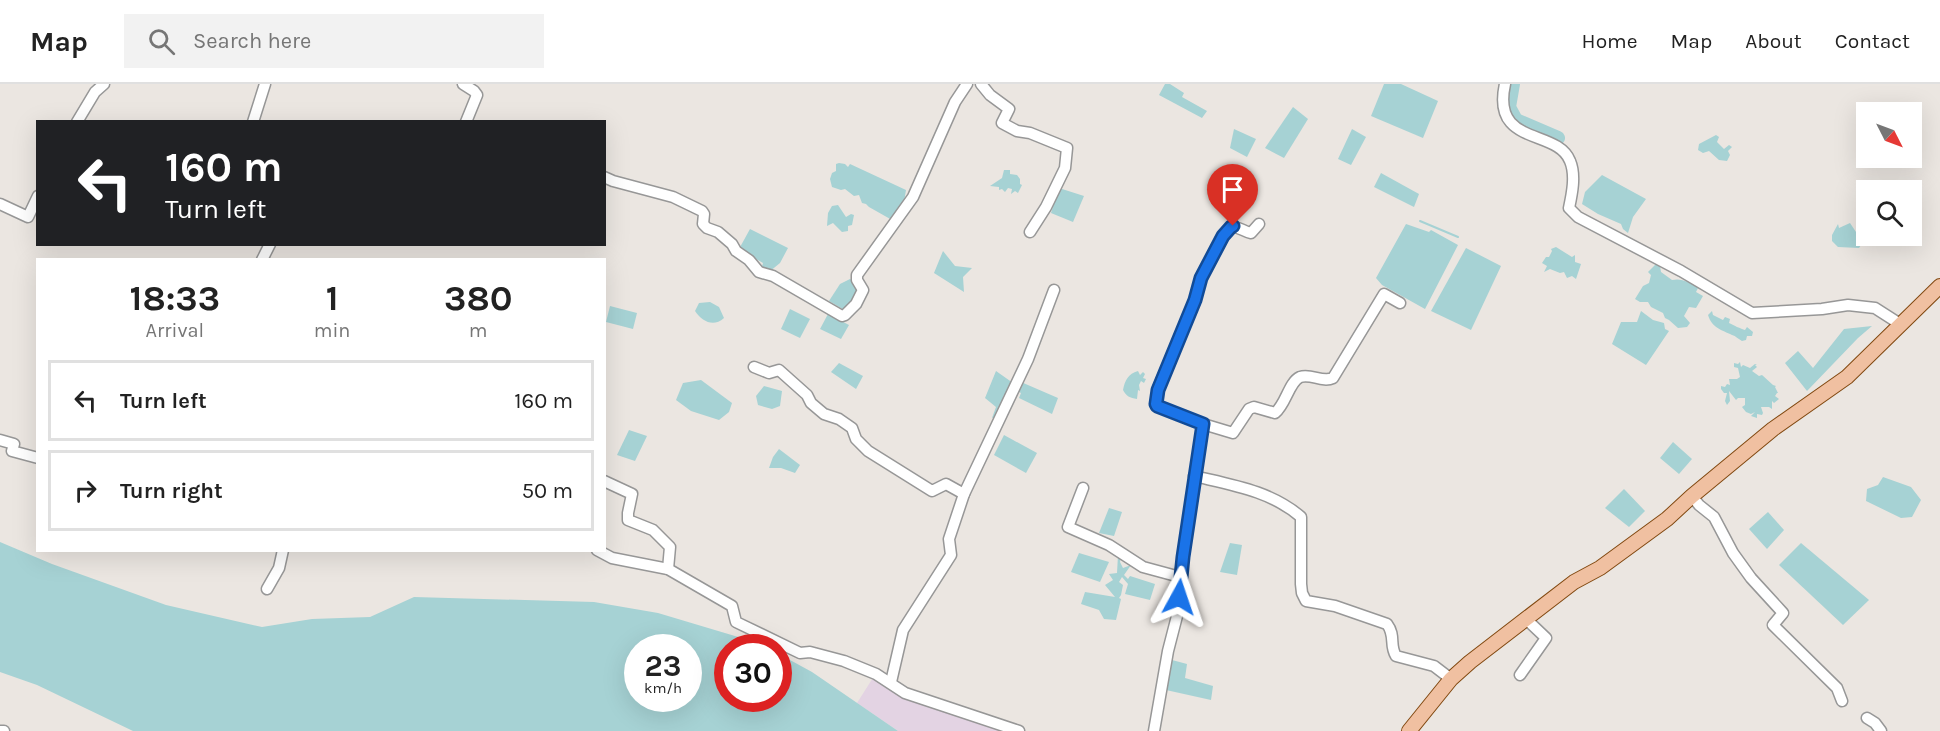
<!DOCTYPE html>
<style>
body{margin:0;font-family:Karla,sans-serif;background:#f2f2f2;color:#222;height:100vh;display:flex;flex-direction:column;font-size:22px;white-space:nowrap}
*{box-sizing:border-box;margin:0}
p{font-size:20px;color:#767676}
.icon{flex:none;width:33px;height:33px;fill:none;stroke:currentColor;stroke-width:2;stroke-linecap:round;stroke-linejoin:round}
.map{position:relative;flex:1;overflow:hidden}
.drawer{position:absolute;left:36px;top:174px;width:570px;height:294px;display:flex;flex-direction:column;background:#fff;border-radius:0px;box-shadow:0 6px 24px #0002}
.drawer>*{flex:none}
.top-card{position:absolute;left:36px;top:36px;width:570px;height:126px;border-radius:0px;box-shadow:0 6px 24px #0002;background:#202124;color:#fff;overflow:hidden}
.needle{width:39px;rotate:132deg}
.buttons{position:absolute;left:1856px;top:18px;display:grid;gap:12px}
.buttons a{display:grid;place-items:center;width:66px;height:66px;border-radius:0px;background:#fff;box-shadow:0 6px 24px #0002;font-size:30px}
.speed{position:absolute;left:624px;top:550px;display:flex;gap:12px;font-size:30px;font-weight:700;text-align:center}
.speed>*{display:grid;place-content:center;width:78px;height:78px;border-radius:50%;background:#fff;box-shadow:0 6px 24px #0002;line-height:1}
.speed small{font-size:15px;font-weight:400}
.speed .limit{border:9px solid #d22;background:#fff;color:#111}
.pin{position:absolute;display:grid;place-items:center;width:51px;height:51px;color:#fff;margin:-62px -26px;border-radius:50% 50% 50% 0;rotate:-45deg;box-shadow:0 0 6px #0007}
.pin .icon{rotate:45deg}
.me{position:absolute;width:66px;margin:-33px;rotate:5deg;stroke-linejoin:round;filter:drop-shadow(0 0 4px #0008)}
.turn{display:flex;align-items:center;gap:21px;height:126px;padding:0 30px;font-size:27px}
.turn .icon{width:78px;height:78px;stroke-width:2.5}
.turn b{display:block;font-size:42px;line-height:51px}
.eta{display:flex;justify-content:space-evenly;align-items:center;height:102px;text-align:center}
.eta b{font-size:36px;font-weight:700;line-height:42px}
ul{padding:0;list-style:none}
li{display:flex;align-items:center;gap:18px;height:81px;margin:0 12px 9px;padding:0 18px;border:3px solid #e0e0e0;border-radius:0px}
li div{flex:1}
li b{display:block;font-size:22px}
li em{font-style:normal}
header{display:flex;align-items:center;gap:36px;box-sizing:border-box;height:84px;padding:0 30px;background:#fff;border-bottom:2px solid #e0e0e0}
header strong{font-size:28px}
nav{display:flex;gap:33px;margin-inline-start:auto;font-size:21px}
.search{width:420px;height:54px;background:#f2f2f2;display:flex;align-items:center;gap:15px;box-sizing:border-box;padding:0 21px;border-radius:0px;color:#767676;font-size:22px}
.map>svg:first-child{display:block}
.industrial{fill:#e3d3e3}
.water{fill:#a6d2d4;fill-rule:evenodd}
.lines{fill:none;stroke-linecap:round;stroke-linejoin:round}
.stream{stroke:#a6d2d4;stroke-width:2}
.river{stroke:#a6d2d4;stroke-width:14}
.minor-casing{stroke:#979797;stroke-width:13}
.major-casing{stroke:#814810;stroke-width:16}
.minor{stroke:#fff;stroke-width:10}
.major{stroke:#f0c0a1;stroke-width:14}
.route-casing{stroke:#114b97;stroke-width:15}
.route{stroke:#1a73e8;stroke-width:10}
</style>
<header>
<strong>Map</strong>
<div class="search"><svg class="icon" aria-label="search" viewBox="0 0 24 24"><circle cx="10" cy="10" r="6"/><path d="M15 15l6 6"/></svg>Search here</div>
<nav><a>Home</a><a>Map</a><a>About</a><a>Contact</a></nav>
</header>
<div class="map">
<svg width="1940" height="647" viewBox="0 0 1940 647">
<rect width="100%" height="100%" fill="#ebe6e1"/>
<!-- industrial -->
<path class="industrial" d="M876,589L898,609L934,615L1026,647H898L857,619Z"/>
<!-- water -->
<g class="water">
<path d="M1165,0H1170L1184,9L1182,13L1207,27L1202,34L1159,11Z"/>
<path d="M1384,0H1401L1438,17L1423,54L1371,32Z"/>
<path d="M1293,23L1308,35L1284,74L1265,64Z"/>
<path d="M1234,45L1256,55L1247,73L1230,64Z"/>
<path d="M1352,45L1366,53L1351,81L1338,75Z"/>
<path d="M1716,51L1719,53L1717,58L1724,65L1729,61L1732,63L1728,67L1730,71L1727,77L1719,76L1709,67L1703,69L1698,66L1699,60Z"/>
<path d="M839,79L845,80L848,83L850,80L906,106L904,118L892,136L869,123L866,120L862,119L859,111L854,112L845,105L841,106L832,103L830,95L832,89L836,87V80Z"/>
<path d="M1004,86H1010V90L1017,91L1020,95V100L1022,101L1018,109L1015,107L1011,110L1012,105L1008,104L1005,108L1002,105L999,106V103L990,102L1002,94Z"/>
<path d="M1381,89L1419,110L1414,123L1374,103Z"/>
<path d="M1602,91L1646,115L1633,133L1628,149L1623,145L1621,140L1598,130L1582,120L1585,108Z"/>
<path d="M1059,104L1084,112L1073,138L1051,129Z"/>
<path d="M838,121L846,133L851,130L854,131L852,141L848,142V147L842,148L833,139L827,142L828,129L832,122Z"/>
<path d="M1850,139L1858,151L1857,159L1861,161L1859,164L1838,163L1832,157V151L1838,140L1839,144Z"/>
<path d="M1406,140L1429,148L1431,146L1458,161L1425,225L1382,201L1376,194Z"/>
<path d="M750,145L788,164L780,179L769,188L761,186L763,179L739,165Z"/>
<path d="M1556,163L1572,173L1575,171V178L1581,180L1576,195L1572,192L1567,194L1564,188L1560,189L1550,185L1544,188L1547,182L1542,179L1546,173H1549L1552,167L1551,165Z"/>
<path d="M1466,164L1501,182L1471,246L1431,227Z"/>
<path d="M943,167L955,182L972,184L963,193L964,208L934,189Z"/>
<path d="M1656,180L1660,182L1661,188L1672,196C1682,194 1689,198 1698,204L1696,208L1703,212L1696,224L1689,223L1684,232L1690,239L1687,243L1678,244L1669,236L1665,234L1663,229L1651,223L1648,218H1640L1635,215L1643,202L1649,199L1651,191L1648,188Z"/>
<path d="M850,195L855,198L858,207L846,227L829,217L840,200Z"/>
<path d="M710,218L719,223L724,234C713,244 702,237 695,227L699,219Z"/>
<path d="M610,222L637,229L633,245L606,238Z"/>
<path d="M790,225L810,235L800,254L781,245Z"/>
<path d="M1641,227L1653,236L1664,239L1665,245L1669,247L1646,281L1612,260L1621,238H1637Z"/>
<path d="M1712,227L1713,231L1723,236L1725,233L1730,235L1729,239C1733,241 1741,245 1745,246L1747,243L1753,248L1752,252H1747L1746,256L1742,257C1738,255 1736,252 1732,251C1722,246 1712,244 1708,231Z"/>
<path d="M828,230L849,241L841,255L820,245Z"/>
<path d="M1872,242L1858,254L1807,307L1785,279L1798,267L1813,284L1844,245Z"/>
<path d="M1740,278L1741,283L1743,281L1750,284L1755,280L1757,281H1755L1757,283L1752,287L1759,292L1762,291L1773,301L1776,302L1775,303L1778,309H1777L1775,312L1779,315L1774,319L1772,317V325L1769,323H1761L1763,329L1762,331L1757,330V334L1751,332L1755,328L1751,330L1746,328L1742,323L1745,321V314H1738L1736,316L1729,307L1730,317L1727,321L1725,317L1727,309H1724L1721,305V302L1725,303L1727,300L1730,301L1729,295H1737L1740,293L1738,284L1734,283V279L1738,280Z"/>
<path d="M839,279L863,292L856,305L831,288Z"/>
<path d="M996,287L1013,299L1008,312L1004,311L996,333L992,334L996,323L985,314Z"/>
<path d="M1138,287L1140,291L1143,288L1145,290L1143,294L1146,295L1144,299L1141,297L1139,301L1140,307L1138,306L1137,315C1130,314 1126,312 1123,306C1125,296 1128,290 1138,287Z"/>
<path d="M701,296L732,319L729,328L719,336L691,327L676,316L683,299Z"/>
<path d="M1021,298L1058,314L1052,330L1019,314L1021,309L1017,307Z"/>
<path d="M764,302L782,307L780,322L772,325L758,321L756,312Z"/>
<path d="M629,346L647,352L635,377L617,371Z"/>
<path d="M1004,351L1037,369L1026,389L994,371Z"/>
<path d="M1673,358L1692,375L1679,390L1660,374Z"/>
<path d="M779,365L800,381L795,389L781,384H769L773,373Z"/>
<path d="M1883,393L1911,403L1921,416L1912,433L1901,434L1866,417L1867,405L1878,401Z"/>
<path d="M1624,405L1645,427L1629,443L1605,424Z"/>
<path d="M1109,424L1122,428L1114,452L1099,449Z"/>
<path d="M1768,428L1784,446L1767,465L1749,445Z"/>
<path d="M0,458L52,480L166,521L262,543L312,535L370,533L414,513L594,518L658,529L755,558L767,564H728V615H778L779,570L812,588L898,647H133L37,601L0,588ZM638,564H688V615H638Z"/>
<path d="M1230,459L1242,461L1237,491L1220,488Z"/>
<path d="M1801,459L1869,516L1843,541L1779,481Z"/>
<path d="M1079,469L1109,478L1100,498L1071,488Z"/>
<path d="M1118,471L1121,473L1120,478L1123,484L1131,481L1124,491L1128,495L1130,492L1155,500L1150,516L1125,510L1128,500L1122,493L1119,498L1123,501L1121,511L1119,514L1121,515L1116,536L1104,535L1099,526L1081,520L1085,508L1115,513L1105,501L1113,496L1109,490L1117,489Z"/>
<path d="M1172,576L1187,580L1185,594L1213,602L1211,616L1166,606Z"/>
</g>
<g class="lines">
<!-- stream -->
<path class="stream" d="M1420,137L1458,153"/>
<!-- river -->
<path class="river" d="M1513,0L1509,23L1516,36L1558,54"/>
<!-- minor casing -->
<g class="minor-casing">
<g id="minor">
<path d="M463,0L474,7L477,11L466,38"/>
<path d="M981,0L990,11L1009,25L1002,39L1017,47L1030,49L1067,64L1065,84L1046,123L1030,148"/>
<path d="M1505,0C1491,63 1557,44 1570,77C1576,91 1572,110 1569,124L1578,133L1681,187L1752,229L1822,225L1848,221L1875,224L1900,240"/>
<path d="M77,38L95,8L104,0"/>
<path d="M253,38L265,0"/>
<path d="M604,93L613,97L673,113L702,127L704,130L703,140L707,144L718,148L732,160L736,167L749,176L759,188L773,192L842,232L845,231L856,220L863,206L857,196V191L913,113L955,18L967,0"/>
<path d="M0,120L28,133L38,112"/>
<path d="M1259,140L1251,149C1244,148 1239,142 1231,143L1223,152L1201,194L1195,216L1158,305L1156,320L1157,322L1203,340L1233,349L1249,325L1254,323L1275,329C1286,320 1289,298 1300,293C1311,289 1322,299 1333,294L1384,210L1400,219"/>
<path d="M262,176L270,160"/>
<path d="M754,283L769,289L779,286L807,311L811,319L824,330L839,335L852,344L856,355L868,367L932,407L946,400L964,410"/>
<path d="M0,356L14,360L12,367L38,374"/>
<path d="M1194,392C1232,401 1271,407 1301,433V500L1302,509L1306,517L1335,522L1387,540C1396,552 1389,561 1396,572L1434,582L1451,595"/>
<path d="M604,397L632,410L628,429V436L653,446L670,463L668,485"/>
<path d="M1083,404L1068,443L1109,461L1143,483L1180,493"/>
<path d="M1692,412L1699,421L1714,433L1733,469L1751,494L1783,529L1773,541L1837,604L1842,617"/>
<path d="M597,466L612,474L668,485L732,522L736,538L800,569L810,568L844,577L876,590L905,609L1019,647"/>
<path d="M267,505L279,484L283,466"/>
<path d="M1520,591L1546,554L1525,534"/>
<path d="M891,598L903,546L951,471L949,455L964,410L1028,275L1054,206"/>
<path d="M1867,634L1875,639L1881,647"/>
<path d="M0,647H4"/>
<path d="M1154,647L1168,567L1177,532L1180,493L1203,340"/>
</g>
</g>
<!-- major casing -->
<g class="major-casing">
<path id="major" d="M1409,647L1451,595L1470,578L1574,498L1600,484L1667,435L1692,412L1773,345L1847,293L1940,202"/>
</g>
<!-- minor -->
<use href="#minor" class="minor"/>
<!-- major -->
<use href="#major" class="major"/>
</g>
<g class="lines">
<!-- route casing -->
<g class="route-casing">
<path id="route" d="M1179,513L1183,473L1203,340L1157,322L1156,320L1158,306L1195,216L1201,194L1223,152L1231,143L1233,142"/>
</g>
<!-- route -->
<use href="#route" class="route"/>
</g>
</svg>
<div class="buttons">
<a><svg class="needle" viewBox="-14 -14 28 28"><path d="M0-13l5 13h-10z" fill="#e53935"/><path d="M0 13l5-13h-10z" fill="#767676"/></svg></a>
<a><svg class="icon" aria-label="search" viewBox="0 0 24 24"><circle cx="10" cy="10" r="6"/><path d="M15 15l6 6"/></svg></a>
</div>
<div class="speed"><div>23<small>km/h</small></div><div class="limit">30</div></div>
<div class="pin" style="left:1233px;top:142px;background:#d93025"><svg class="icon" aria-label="arrive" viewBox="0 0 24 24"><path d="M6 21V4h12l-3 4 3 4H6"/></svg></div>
<svg class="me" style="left:1179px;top:513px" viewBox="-20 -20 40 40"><path d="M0-17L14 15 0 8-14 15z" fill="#1a73e8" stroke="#fff" stroke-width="4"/></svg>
<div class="top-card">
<div class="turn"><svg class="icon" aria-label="left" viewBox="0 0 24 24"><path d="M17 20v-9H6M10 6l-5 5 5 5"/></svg><div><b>160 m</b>Turn left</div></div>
</div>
<section class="drawer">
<div class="eta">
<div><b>18:33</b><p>Arrival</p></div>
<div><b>1</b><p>min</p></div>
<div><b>380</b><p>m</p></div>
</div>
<ul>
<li><svg class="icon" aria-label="left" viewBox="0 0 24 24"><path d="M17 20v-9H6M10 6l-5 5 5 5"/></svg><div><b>Turn left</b></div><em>160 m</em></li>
<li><svg class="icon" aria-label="right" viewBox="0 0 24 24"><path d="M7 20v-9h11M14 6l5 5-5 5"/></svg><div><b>Turn right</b></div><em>50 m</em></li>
</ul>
</section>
</div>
